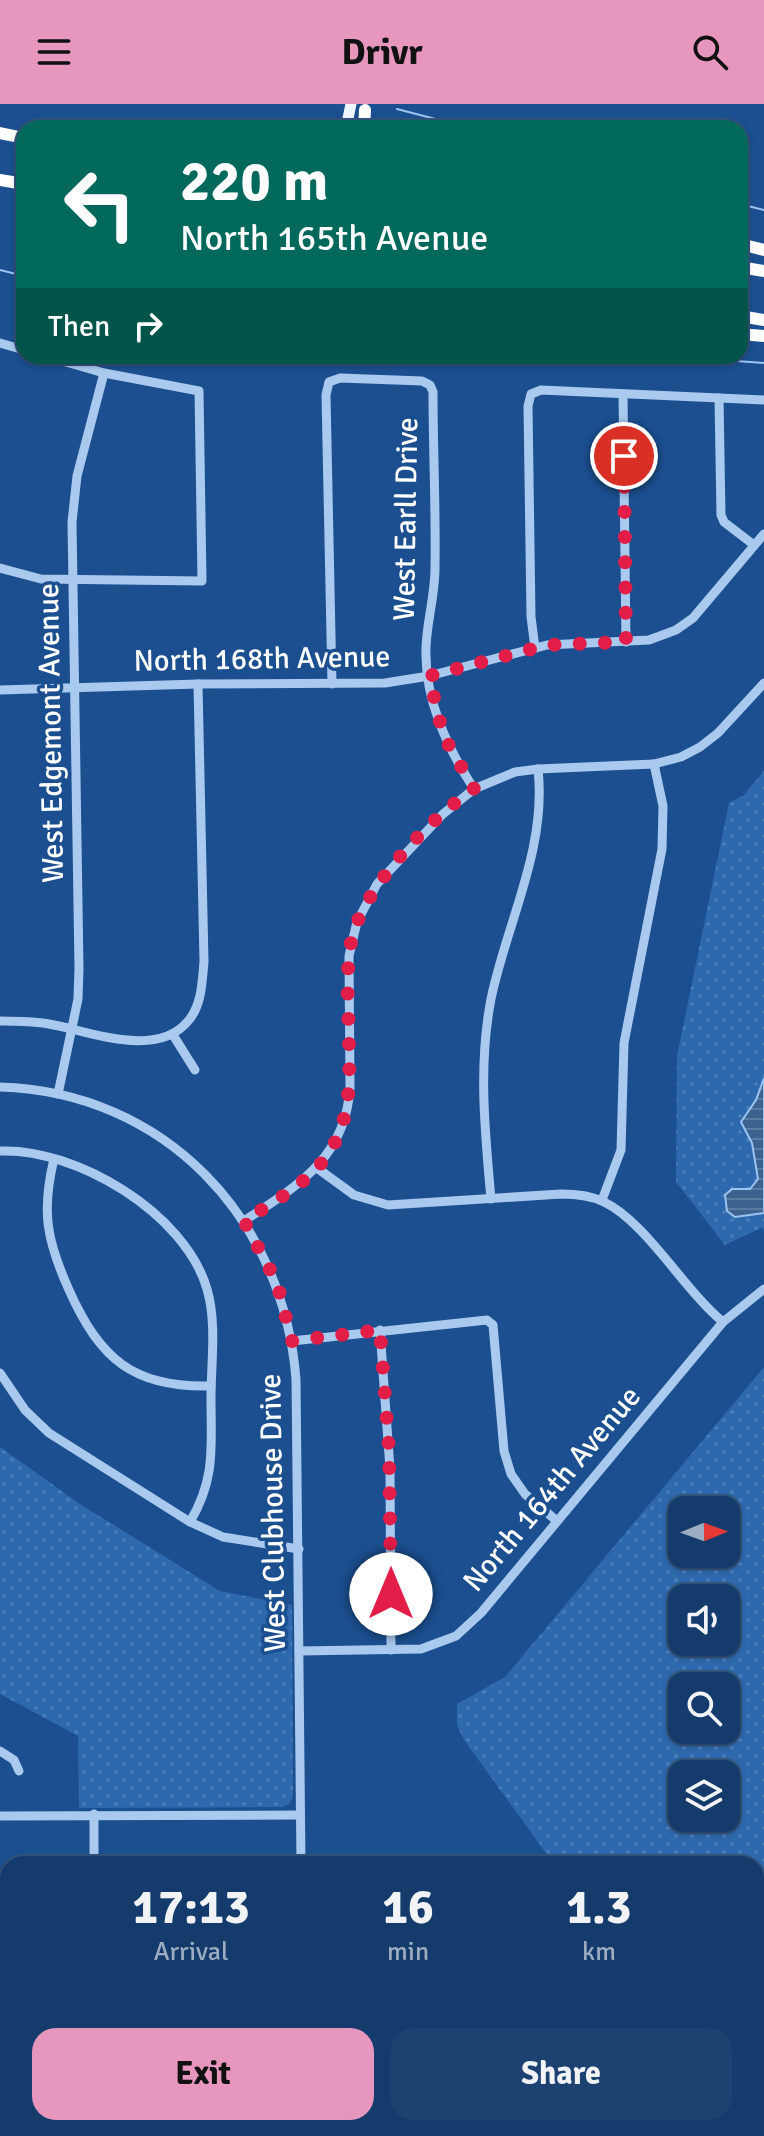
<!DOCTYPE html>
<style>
body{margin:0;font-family:Signika,sans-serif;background:#1d4271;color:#f1f3f6;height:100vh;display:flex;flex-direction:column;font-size:30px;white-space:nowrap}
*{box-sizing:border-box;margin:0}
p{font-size:26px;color:#9dadc1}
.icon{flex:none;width:44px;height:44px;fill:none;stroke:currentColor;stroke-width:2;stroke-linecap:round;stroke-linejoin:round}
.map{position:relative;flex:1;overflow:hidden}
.drawer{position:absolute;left:0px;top:1752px;width:764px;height:280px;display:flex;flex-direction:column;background:#143b6b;border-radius:24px 24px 0 0;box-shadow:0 2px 6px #0004,0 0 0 2px #33557e}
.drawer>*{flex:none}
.guide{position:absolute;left:16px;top:16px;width:732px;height:244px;border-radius:24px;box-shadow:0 2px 6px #0004,0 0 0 2px #33557e;background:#00695c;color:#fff;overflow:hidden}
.needle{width:52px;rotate:89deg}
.buttons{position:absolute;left:668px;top:1392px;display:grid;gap:16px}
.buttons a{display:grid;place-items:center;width:72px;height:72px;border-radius:16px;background:#143b6b;box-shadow:0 2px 6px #0004,0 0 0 2px #33557e;font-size:40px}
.pin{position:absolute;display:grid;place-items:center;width:68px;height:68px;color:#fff;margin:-34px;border:4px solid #fff;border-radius:50%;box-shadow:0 2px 8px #0007}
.me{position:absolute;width:88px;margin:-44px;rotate:0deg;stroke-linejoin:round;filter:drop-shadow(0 0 6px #0008)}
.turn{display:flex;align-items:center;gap:28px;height:168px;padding:0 32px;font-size:36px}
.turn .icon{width:104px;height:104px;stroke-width:2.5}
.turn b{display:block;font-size:56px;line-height:68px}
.then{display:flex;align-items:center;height:76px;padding:0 32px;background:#0003;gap:16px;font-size:30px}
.eta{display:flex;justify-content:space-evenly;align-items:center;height:136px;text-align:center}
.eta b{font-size:48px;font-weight:700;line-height:56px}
.cta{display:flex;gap:16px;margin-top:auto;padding:16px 32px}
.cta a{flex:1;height:92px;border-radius:24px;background:#e797bd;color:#111;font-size:32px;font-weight:700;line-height:92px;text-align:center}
.cta a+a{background:#1d4271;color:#f1f3f6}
header{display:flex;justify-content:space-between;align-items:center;height:104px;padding:0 32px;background:#e797bd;color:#111;font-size:36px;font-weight:700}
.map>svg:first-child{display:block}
.grass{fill:url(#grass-dots);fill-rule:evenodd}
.water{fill:url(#water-rules);stroke:#9cc4f0;stroke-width:2}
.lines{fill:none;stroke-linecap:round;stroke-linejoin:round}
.stream{stroke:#9cc4f0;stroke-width:2}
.minor{stroke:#a9c9ee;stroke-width:9}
.major{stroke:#f0f6ff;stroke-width:11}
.highway{stroke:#fff;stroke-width:12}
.route{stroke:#e11d48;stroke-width:14;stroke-dasharray:0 25.2}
.labels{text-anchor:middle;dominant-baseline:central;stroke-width:7;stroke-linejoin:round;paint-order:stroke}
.street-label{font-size:30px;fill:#fff;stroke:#1b4f8f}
</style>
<header><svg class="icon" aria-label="menu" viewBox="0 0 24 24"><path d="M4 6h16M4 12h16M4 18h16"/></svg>Drivr<svg class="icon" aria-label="search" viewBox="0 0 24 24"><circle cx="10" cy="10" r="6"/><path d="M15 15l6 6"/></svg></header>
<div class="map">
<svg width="764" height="2032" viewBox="0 0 764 2032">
<defs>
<pattern id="grass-dots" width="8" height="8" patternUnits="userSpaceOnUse" patternTransform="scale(2)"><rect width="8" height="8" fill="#2e69ad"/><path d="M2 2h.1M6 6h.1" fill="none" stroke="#4d80b9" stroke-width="1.8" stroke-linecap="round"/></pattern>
<pattern id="water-rules" width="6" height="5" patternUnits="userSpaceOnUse" patternTransform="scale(2)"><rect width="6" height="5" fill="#3c6290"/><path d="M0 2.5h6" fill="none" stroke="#597aa1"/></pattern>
</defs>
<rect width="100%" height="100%" fill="#1b4f8f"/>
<!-- grass -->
<g class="grass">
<path d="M764,667V1127L761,1124L725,1141L676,1078L677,952L729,699L744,691Z"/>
<path d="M764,1263V1769L756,1775V1760H554L464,1636L457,1621V1600L505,1573ZM682,1406H726V1450H682ZM682,1494H726V1538H682ZM682,1582H726V1626H682ZM682,1670H726V1714H682Z"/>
<path d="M0,1343L80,1400L220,1487L292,1501L293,1693L289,1700L283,1703L79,1704L78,1632L0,1590Z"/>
<path d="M8,1831V1944H0V1832Z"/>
<path d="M756,1967L764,1977V2032H563L574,2024H756Z"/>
</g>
<!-- water -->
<path class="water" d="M764,974V1109L735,1113L727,1107L725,1091L732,1085H750L758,1075L752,1039L741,1018L756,996Z"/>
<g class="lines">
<!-- stream -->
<g class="stream">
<path d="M397,5L470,24"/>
<path d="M740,100L764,106"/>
<path d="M0,166L24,172"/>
<path d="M419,252L604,261L681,253L764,259"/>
</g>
<!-- minor -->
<g class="minor">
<path d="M0,239L24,246"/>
<path d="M623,290L626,538"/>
<path d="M719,294L721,411L724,418L754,441"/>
<path d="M0,464L41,475L202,477L199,287L104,269L45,252"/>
<path d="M535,544L531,513L528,302L531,290L541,286L764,296"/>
<path d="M332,580L326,291L329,278L340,274L422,277L430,281L433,288C433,347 436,406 435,464C435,491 427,517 426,543C424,595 447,643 474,685"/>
<path d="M0,586L198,580L385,579L429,572L547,541L649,536L676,526L693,514L764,430"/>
<path d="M0,917C16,917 33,917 49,920C90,927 157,956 189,916C202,900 202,878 204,858L198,580"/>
<path d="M173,931L195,966"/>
<path d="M0,983C165,988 283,1114 296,1275L301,1760"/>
<path d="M58,990L78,895L79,864L72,418L77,372L104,269"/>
<path d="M0,1047C76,1044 185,1109 207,1185C217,1219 211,1259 211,1294C211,1343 216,1374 190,1418"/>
<path d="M54,1055C41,1108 47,1137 69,1186C100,1255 133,1284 211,1282"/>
<path d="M317,1064L354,1091L388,1101L561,1090C576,1090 590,1091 604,1098C646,1118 684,1186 723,1218"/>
<path d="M491,1095C485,1028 478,962 491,895C507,818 547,745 538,665"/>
<path d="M602,1096L621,1046L624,939L662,745L663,702L654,660"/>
<path d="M244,1117C297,1082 346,1054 350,983L349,852L357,818L377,780L443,710L474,685L515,668L538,665L654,660L681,653L700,643L718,629L764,579"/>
<path d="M380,1226L390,1365L391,1546"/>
<path d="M292,1237L487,1216L493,1221L504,1347L511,1370L525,1390L557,1417"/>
<path d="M0,1269L25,1306L49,1329L190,1418L223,1433L299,1445"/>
<path d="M299,1547L421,1545L456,1532L481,1509L723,1218L764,1185"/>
<path d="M0,1647L14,1656L19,1667"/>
<path d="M94,1710V1760"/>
<path d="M0,1712L300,1711"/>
<path d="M0,1780H8"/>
<path d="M756,1917L764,1912"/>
<path d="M0,1998L8,1997"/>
<path d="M111,2024V2032"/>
<path d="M217,2024L218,2032"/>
<path d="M324,2024L327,2032"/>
<path d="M339,2024L342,2032"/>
<path d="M551,2032L561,2024"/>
</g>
<!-- major -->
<path class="major" d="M346,24L351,0"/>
<!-- highway -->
<g class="highway">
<path d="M364,24L365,6"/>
<path d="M0,29L24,34"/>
<path d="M0,76L24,80"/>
<path d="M740,140L764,146"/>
<path d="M740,163L764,167"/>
<path d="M740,212L764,216"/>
<path d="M740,230L764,232"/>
</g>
</g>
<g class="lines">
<!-- route -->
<path class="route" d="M391,1490L389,1345L380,1226L292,1237L277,1179L244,1117C273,1098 309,1079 329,1049C350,1016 350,981 349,943C349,909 345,873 351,839C360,787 430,714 474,685L443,631L429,572L547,541L626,538L624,352"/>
</g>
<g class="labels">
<!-- street labels -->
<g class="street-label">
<text transform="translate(406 415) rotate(-89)">West Earll Drive</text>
<text transform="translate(262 555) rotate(-1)">North 168th Avenue</text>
<text transform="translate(51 629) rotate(-91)">West Edgemont Avenue</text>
<text transform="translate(552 1385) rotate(-50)">North 164th Avenue</text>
<text transform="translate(273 1409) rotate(-91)">West Clubhouse Drive</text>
</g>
</g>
</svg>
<div class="buttons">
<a><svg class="needle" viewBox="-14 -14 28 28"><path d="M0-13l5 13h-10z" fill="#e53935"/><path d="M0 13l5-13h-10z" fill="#9dadc1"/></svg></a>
<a><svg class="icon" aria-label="sound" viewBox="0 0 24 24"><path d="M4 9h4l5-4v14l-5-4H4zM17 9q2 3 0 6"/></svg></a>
<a><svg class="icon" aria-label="search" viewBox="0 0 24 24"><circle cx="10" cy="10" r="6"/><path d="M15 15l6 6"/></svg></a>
<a><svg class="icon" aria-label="layers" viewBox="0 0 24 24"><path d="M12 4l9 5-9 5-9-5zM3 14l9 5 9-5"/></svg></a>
</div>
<div class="pin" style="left:624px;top:352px;background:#d93025"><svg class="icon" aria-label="arrive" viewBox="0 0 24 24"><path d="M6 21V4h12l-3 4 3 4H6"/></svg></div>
<svg class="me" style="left:391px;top:1490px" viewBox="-20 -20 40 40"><circle r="19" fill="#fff"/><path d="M0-13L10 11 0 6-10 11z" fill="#e11d48"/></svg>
<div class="guide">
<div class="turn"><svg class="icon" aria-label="left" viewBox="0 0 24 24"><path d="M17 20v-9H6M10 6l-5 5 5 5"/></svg><div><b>220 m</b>North 165th Avenue</div></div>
<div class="then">Then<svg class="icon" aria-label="right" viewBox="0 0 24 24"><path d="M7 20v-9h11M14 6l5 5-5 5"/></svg></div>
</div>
<section class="drawer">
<div class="eta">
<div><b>17:13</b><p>Arrival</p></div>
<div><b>16</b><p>min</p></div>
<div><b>1.3</b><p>km</p></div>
</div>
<div class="cta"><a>Exit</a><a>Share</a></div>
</section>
</div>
